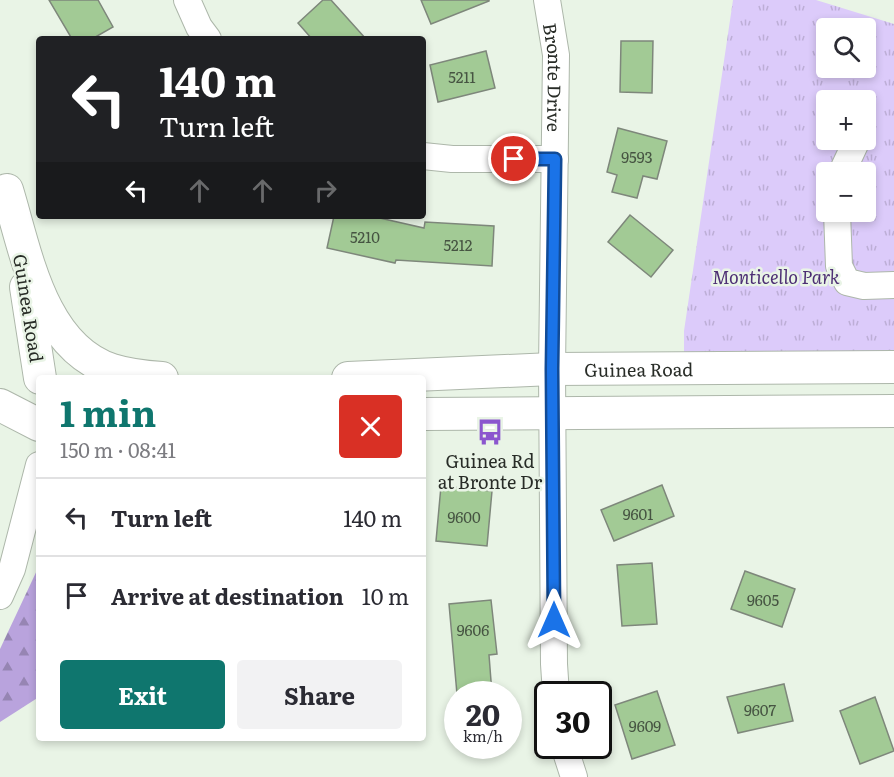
<!DOCTYPE html>
<meta charset="utf-8">
<style>
body{margin:0;font-family:Literata,serif;background:#f2f2f3;color:#2b2b33;height:100vh;display:flex;flex-direction:column;font-size:22px;white-space:nowrap}
*{box-sizing:border-box;margin:0}
p{font-size:20px;color:#7c7c81}
.icon{flex:none;width:33px;height:33px;fill:none;stroke:currentColor;stroke-width:2;stroke-linecap:round;stroke-linejoin:round}
.map{position:relative;flex:1;overflow:hidden}
.panel{position:absolute;left:36px;top:375px;width:390px;height:366px;display:flex;flex-direction:column;background:#fff;border-radius:6px;box-shadow:0 3px 9px #0003}
.panel>*{flex:none}
.hud{position:absolute;left:36px;top:36px;width:390px;height:183px;border-radius:6px;box-shadow:0 3px 9px #0003;background:#202124;color:#fff;overflow:hidden}
.controls{position:absolute;left:816px;top:18px;display:grid;gap:12px}
.controls a{display:grid;place-items:center;width:60px;height:60px;border-radius:6px;background:#fff;box-shadow:0 3px 9px #0003;font-size:30px}
.speed{position:absolute;left:444px;top:681px;display:flex;gap:12px;font-size:30px;font-weight:700;text-align:center}
.speed>*{display:grid;place-content:center;width:78px;height:78px;border-radius:50%;background:#fff;box-shadow:0 3px 9px #0003;line-height:1}
.speed small{font-size:15px;font-weight:400}
.speed .limit{border:3px solid #111;border-radius:9px;background:#fff;color:#111}
.pin{position:absolute;display:grid;place-items:center;width:51px;height:51px;color:#fff;margin:-26px;border:3px solid #fff;border-radius:50%;box-shadow:0 2px 6px #0007}
.me{position:absolute;width:66px;margin:-33px;rotate:0deg;stroke-linejoin:round;filter:drop-shadow(0 0 4px #0008)}
.turn{display:flex;align-items:center;gap:21px;height:126px;padding:0 24px;font-size:27px}
.turn .icon{width:78px;height:78px;stroke-width:2.5}
.turn b{display:block;font-size:42px;line-height:51px}
.lanes{display:flex;align-items:center;height:57px;padding:0 24px;background:#0003;justify-content:center;gap:30px;direction:ltr}
.lanes .off{opacity:.35}
.round{display:grid;place-items:center;flex:none;width:63px;height:63px;border-radius:6px;background:#f2f2f3}
.headline{display:flex;align-items:center;justify-content:space-between;height:102px;padding:0 24px}
h1{font-size:36px;font-weight:700;line-height:45px;color:#0f766e}
.cta{display:flex;gap:12px;margin-top:auto;padding:12px 24px}
.cta a{flex:1;height:69px;border-radius:6px;background:#0f766e;color:#fff;font-size:24px;font-weight:700;line-height:69px;text-align:center}
.cta a+a{background:#f2f2f3;color:#2b2b33}
ul{padding:0;list-style:none}
li{display:flex;align-items:center;gap:18px;height:78px;padding:0 24px;border-top:2px solid #e1e1e2}
li div{flex:1}
li b{display:block;font-size:22px}
li em{font-style:normal}
.map>svg:first-child{display:block}
.forest{fill:url(#forest-firs)}
.park{fill:url(#park-tufts);fill-rule:evenodd}
.building{fill:#a2ca95;stroke:#7e877b;stroke-width:1.5}
.lines{fill:none;stroke-linecap:round;stroke-linejoin:round}
.minor-casing{stroke:#adb7aa;stroke-width:28}
.major-casing{stroke:#adb7aa;stroke-width:34}
.minor{stroke:#fff;stroke-width:26}
.major{stroke:#fff;stroke-width:32}
.route-casing{stroke:#114b97;stroke-width:15}
.route{stroke:#1a73e8;stroke-width:10}
.labels{text-anchor:middle;dominant-baseline:central;stroke-width:5;stroke-linejoin:round;paint-order:stroke}
.number-label{font-size:15px;fill:#465442}
.street-label{font-size:18px;fill:#282c27;stroke:#e9f4e6}
.park-label{font-size:18px;font-style:italic;fill:#4d2f74;stroke:#e9f4e6}
.poi-label{font-size:18px;fill:#282c27;stroke:#e9f4e6}
</style>
<div class="map">
<svg width="894" height="777" viewBox="0 0 894 777">
<defs>
<pattern id="forest-firs" width="22" height="20" patternUnits="userSpaceOnUse" patternTransform="scale(1.5)"><rect width="22" height="20" fill="#b9a3dd"/><path d="M5 1l3.5 6h-7zM16 11l3.5 6h-7z" fill="#9685b3"/></pattern>
<pattern id="park-tufts" width="24" height="20" patternUnits="userSpaceOnUse" patternTransform="scale(1.5)"><rect width="24" height="20" fill="#dccbfa"/><path d="M3 7l-1-3M5 7V3M7 7l1-3M15 17l-1-3M17 17v-4M19 17l1-3" fill="none" stroke="#bdaed6"/></pattern>
</defs>
<rect width="100%" height="100%" fill="#e9f4e6"/>
<!-- forest -->
<path class="forest" d="M39,566V697L0,722V649Z"/>
<!-- park -->
<path class="park" d="M733,0H816L894,24V354L684,357V331ZM826,28H866V68H826ZM826,100H866V140H826ZM826,172H866V212H826Z"/>
<!-- building -->
<g class="building">
<path d="M49,0H98L113,27L92,39H72Z"/>
<path d="M323,0H331L366,39H312L298,23Z"/>
<path d="M421,0H489V1L431,24Z"/>
<path d="M621,41H653L652,93L620,92Z"/>
<path d="M486,51L495,88L438,102L430,65Z"/>
<path d="M618,128L667,141L657,179L643,176L637,198L612,192L617,175L607,172Z"/>
<path d="M630,215L673,250L651,277L608,242Z"/>
<path d="M334,216H371L424,228L425,222L494,226L492,266L396,260L395,263L327,248Z"/>
<path d="M662,485L674,516L614,541L601,510Z"/>
<path d="M441,486L492,491L487,546L436,541Z"/>
<path d="M652,563L657,624L622,626L617,565Z"/>
<path d="M745,571L795,589L782,627L731,609Z"/>
<path d="M491,600L497,654L489,655L492,694H457L449,604Z"/>
<path d="M784,684L793,721L738,733L727,697Z"/>
<path d="M657,691L675,745L632,759L615,705Z"/>
<path d="M875,697L894,751L860,764L840,711Z"/>
</g>
<g class="lines">
<!-- minor casing -->
<g class="minor-casing">
<g id="minor">
<path d="M187,0L199,27L208,39"/>
<path id="s1" d="M547,0L556,55L552,369L554,664L556,694"/>
<path d="M423,156L452,159H555"/>
<path d="M842,172L857,140"/>
<path d="M837,212L839,266L847,282L864,286L894,285"/>
<path d="M0,596L12,569L39,465"/>
<path d="M564,746L574,777"/>
</g>
</g>
<!-- major casing -->
<g class="major-casing">
<g id="major">
<path d="M7,190C26,252 41,347 112,370C128,375 146,377 162,378"/>
<path d="M26,287L40,378"/>
<path id="s2" d="M348,378L552,369L894,367"/>
<path d="M0,405L39,425"/>
<path d="M423,414L894,411"/>
</g>
</g>
<!-- minor -->
<use href="#minor" class="minor"/>
<!-- major -->
<use href="#major" class="major"/>
</g>
<g class="lines">
<!-- route casing -->
<g class="route-casing">
<path id="route" d="M514,159H555L552,369L554,620"/>
</g>
<!-- route -->
<use href="#route" class="route"/>
</g>
<!-- icons -->
<defs>
<g id="bus-bare" transform="scale(2.07)"><path d="M-5-6H5V4H4V6H2V4H-2V6H-4V4H-5ZM-3.5-4V0h7V-4ZM-3.5 1.2v1.5H-2V1.2ZM2 1.2v1.5H3.5V1.2Z" fill="#8b56ce" stroke="#e9f4e6" stroke-width="2.5" paint-order="stroke"/></g>
</defs>
<g fill-rule="evenodd">
<use href="#bus-bare" x="490" y="432"/>
</g>
<g class="labels">
<!-- number labels -->
<g class="number-label">
<text x="462" y="76">5211</text>
<text x="637" y="156">9593</text>
<text x="365" y="236">5210</text>
<text x="458" y="244">5212</text>
<text x="638" y="513">9601</text>
<text x="464" y="516">9600</text>
<text x="763" y="599">9605</text>
<text x="473" y="629">9606</text>
<text x="760" y="709">9607</text>
<text x="645" y="725">9609</text>
</g>
<!-- street labels -->
<g class="street-label">
<text stroke="none"><textPath href="#s1" startOffset="78">Bronte Drive</textPath></text>
<text transform="translate(29 308) rotate(81)">Guinea Road</text>
<text stroke="none"><textPath href="#s2" startOffset="291">Guinea Road</textPath></text>
</g>
<!-- park labels -->
<g class="park-label">
<text x="776" y="276">Monticello Park</text>
</g>
<!-- poi labels -->
<g class="poi-label">
<text x="490" y="460">Guinea Rd<tspan x="490" dy="21">at Bronte Dr</tspan></text>
</g>
</g>
</svg>
<div class="controls">
<a><svg class="icon" aria-label="search" viewBox="0 0 24 24"><circle cx="10" cy="10" r="6"/><path d="M15 15l6 6"/></svg></a>
<a>+</a>
<a>−</a>
</div>
<div class="speed"><div>20<small>km/h</small></div><div class="limit">30</div></div>
<div class="pin" style="left:514px;top:159px;background:#d93025"><svg class="icon" aria-label="arrive" viewBox="0 0 24 24"><path d="M6 21V4h12l-3 4 3 4H6"/></svg></div>
<svg class="me" style="left:554px;top:620px" viewBox="-20 -20 40 40"><path d="M0-17L14 15 0 8-14 15z" fill="#1a73e8" stroke="#fff" stroke-width="4"/></svg>
<div class="hud">
<div class="turn"><svg class="icon" aria-label="left" viewBox="0 0 24 24"><path d="M17 20v-9H6M10 6l-5 5 5 5"/></svg><div><b>140 m</b>Turn left</div></div>
<div class="lanes"><svg class="icon" aria-label="left" viewBox="0 0 24 24"><path d="M17 20v-9H6M10 6l-5 5 5 5"/></svg><svg class="icon off" aria-label="ahead" viewBox="0 0 24 24"><path d="M12 20V5M6 11l6-6 6 6"/></svg><svg class="icon off" aria-label="ahead" viewBox="0 0 24 24"><path d="M12 20V5M6 11l6-6 6 6"/></svg><svg class="icon off" aria-label="right" viewBox="0 0 24 24"><path d="M7 20v-9h11M14 6l5 5-5 5"/></svg></div>
</div>
<section class="panel">
<div class="headline"><div><h1>1 min</h1><p>150 m · 08:41</p></div><a class="round" style="background:#d93025;color:#fff"><svg class="icon" aria-label="close" viewBox="0 0 24 24"><path d="M6 6l12 12M18 6L6 18"/></svg></a></div>
<ul>
<li><svg class="icon" aria-label="left" viewBox="0 0 24 24"><path d="M17 20v-9H6M10 6l-5 5 5 5"/></svg><div><b>Turn left</b></div><em>140 m</em></li>
<li><svg class="icon" aria-label="arrive" viewBox="0 0 24 24"><path d="M6 21V4h12l-3 4 3 4H6"/></svg><div><b>Arrive at destination</b></div><em>10 m</em></li>
</ul>
<div class="cta"><a>Exit</a><a>Share</a></div>
</section>
</div>
